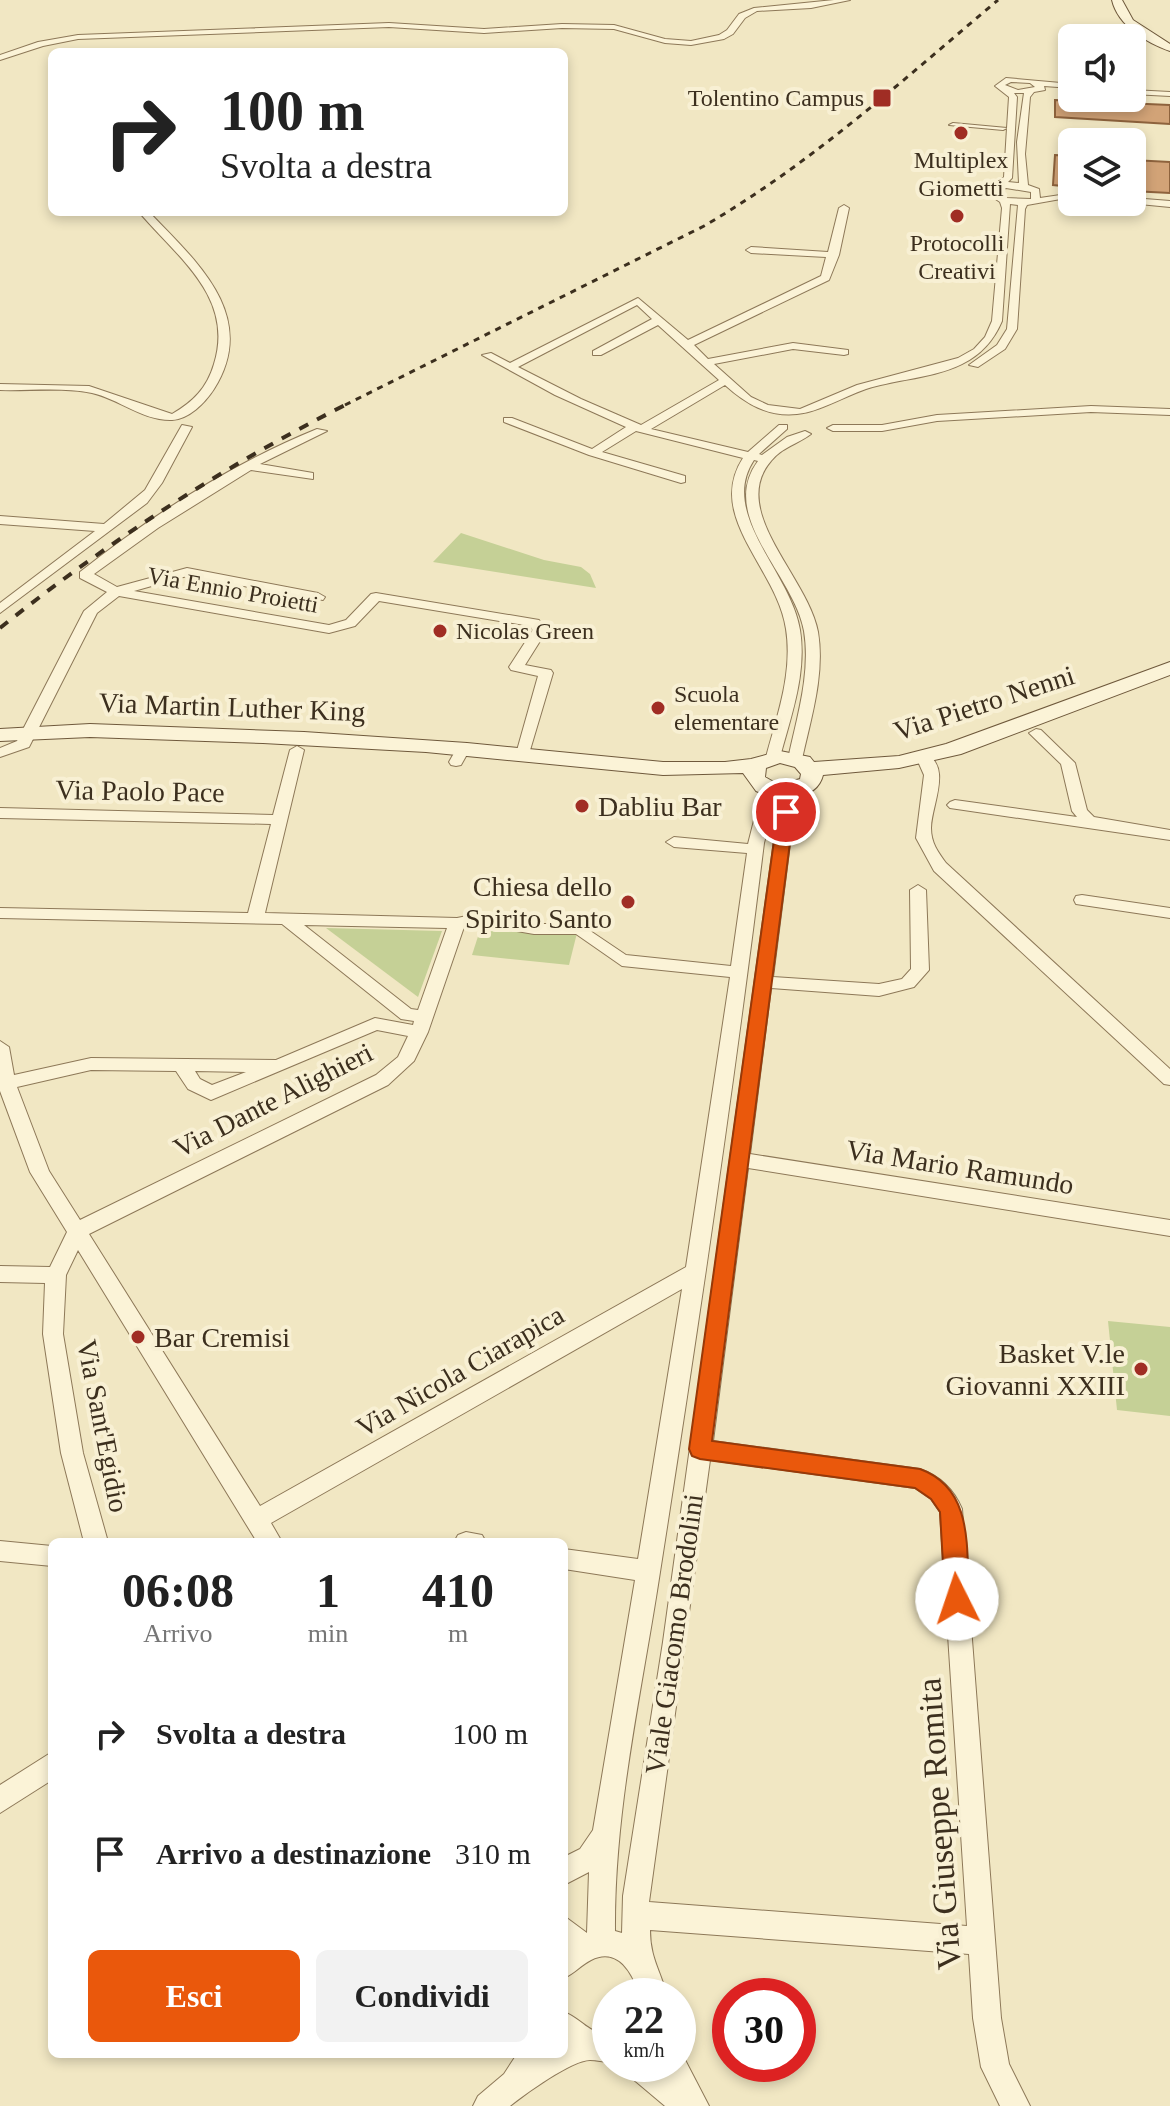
<!DOCTYPE html>
<html lang="it">
<style>
body{margin:0;font-family:Georgia,serif;background:#f2f2f2;color:#222;height:100vh;display:flex;flex-direction:column;font-size:30px;white-space:nowrap}
*{box-sizing:border-box;margin:0}
p{font-size:26px;color:#767676}
.icon{flex:none;width:44px;height:44px;fill:none;stroke:currentColor;stroke-width:2;stroke-linecap:round;stroke-linejoin:round}
.map{position:relative;flex:1;overflow:hidden}
.side{position:absolute;left:48px;top:1538px;width:520px;height:520px;display:flex;flex-direction:column;background:#fff;border-radius:12px;box-shadow:0 4px 12px #0003}
.side>*{flex:none}
.top-card{position:absolute;left:48px;top:48px;width:520px;height:168px;border-radius:12px;box-shadow:0 4px 12px #0003;background:#fff;color:#222;overflow:hidden}
.fabs{position:absolute;left:1058px;top:24px;display:grid;gap:16px}
.fabs a{display:grid;place-items:center;width:88px;height:88px;border-radius:12px;background:#fff;box-shadow:0 4px 12px #0003;font-size:40px}
.speed{position:absolute;left:592px;top:1978px;display:flex;gap:16px;font-size:40px;font-weight:700;text-align:center}
.speed>*{display:grid;place-content:center;width:104px;height:104px;border-radius:50%;background:#fff;box-shadow:0 4px 12px #0003;line-height:1}
.speed small{font-size:20px;font-weight:400}
.speed .limit{border:12px solid #d22;background:#fff;color:#111}
.pin{position:absolute;display:grid;place-items:center;width:68px;height:68px;color:#fff;margin:-34px;border:4px solid #fff;border-radius:50%;box-shadow:0 2px 8px #0007}
.me{position:absolute;width:88px;margin:-44px;rotate:356deg;stroke-linejoin:round;filter:drop-shadow(0 0 6px #0008)}
.turn{display:flex;align-items:center;gap:28px;height:168px;padding:0 40px;font-size:36px}
.turn .icon{width:104px;height:104px;stroke-width:2.5}
.turn b{display:block;font-size:56px;line-height:68px}
.eta{display:flex;justify-content:space-evenly;align-items:center;height:136px;text-align:center}
.eta b{font-size:48px;font-weight:800;line-height:56px}
.action{display:flex;gap:16px;margin-top:auto;padding:16px 40px}
.action a{flex:1;height:92px;border-radius:12px;background:#ea580c;color:#fff;font-size:32px;font-weight:800;line-height:92px;text-align:center}
.action a+a{background:#f2f2f2;color:#222}
ul{padding:0;list-style:none}
li{display:flex;align-items:center;gap:24px;height:120px;padding:0 40px}
li div{flex:1}
li b{display:block;font-size:30px}
li em{font-style:normal}
.map>svg:first-child{display:block}
.green{fill:#c5d096}
.building{fill:#d2a377;stroke:#8e633d;stroke-width:2}
.lines{fill:none;stroke-linecap:round;stroke-linejoin:round}
.street-casing{stroke:#8d7858;stroke-width:2}
.secondary-casing{stroke:#6f593c;stroke-width:2}
.street{fill:#fbf3d7;fill-rule:evenodd}
.secondary{fill:#fbf3d7;fill-rule:evenodd}
.rail-far1{stroke:#3c2f1e;stroke-width:3;stroke-dasharray:6 6;stroke-linecap:butt}
.rail{stroke:#3c2f1e;stroke-width:4;stroke-dasharray:10 10;stroke-linecap:butt}
.route{fill:#ea580c;stroke:#983908;stroke-width:2}
.poi-dot{fill:#a02d24;stroke:#f8f0d4;stroke-width:3}
.labels{text-anchor:middle;dominant-baseline:central;stroke-width:8;stroke-linejoin:round;paint-order:stroke}
.far-poi-label{font-size:24px;fill:#3c2f1e;stroke:#f8f0d4}
.far-street-label{font-size:24px;fill:#3c2f1e;stroke:#f8f0d4}
.street-label{font-size:28px;fill:#3c2f1e;stroke:#f8f0d4}
.poi-label{font-size:28px;fill:#3c2f1e;stroke:#f8f0d4;text-anchor:start}
.near-street-label{font-size:34px;fill:#3c2f1e;stroke:#f8f0d4}
</style>
<div class="map">
<svg width="1170" height="2106" viewBox="0 0 1170 2106">
<rect width="100%" height="100%" fill="#f1e7c3"/>
<!-- green -->
<g class="green">
<path d="M461,533L544,560L581,567L590,574L596,588L433,562Z"/>
<path d="M482,924L577,933L569,965L472,955Z"/>
<path d="M326,928L442,931L418,997Z"/>
<path d="M1108,1321L1170,1327V1416L1117,1410Z"/>
</g>
<!-- building -->
<g class="building">
<path d="M1055,100L1170,105V124L1055,117Z"/>
<path d="M1055,155L1072,156V187L1053,185Z"/>
<path d="M1132,160L1170,162V193L1132,191Z"/>
</g>
<g class="lines">
<!-- street casing -->
<g class="street-casing">
<g id="street">
<path d="M834,0H850L811,8L757,11L745,18L733,34L724,39L691,45L665,43L614,29L562,28L484,33L389,27L78,39L43,46L0,60V55L38,42L78,35L389,23L484,29L562,24L614,25L665,39L691,41L719,35L727,30L739,14L754,8Z"/>
<path d="M1006,78L1072,84V88L1044,86L1045,90L1034,92L1030,97L1025,154L1028,185L1039,189L1040,198L1067,194L1072,197L1027,205L1025,209L1017,329L1005,349L978,367L969,365L997,345L1007,329L1018,205L1010,204L1002,321C977,380 918,373 866,389C843,397 819,412 797,414C768,417 746,404 725,385L651,429L748,452L779,425H787V429L759,454L762,455L787,437L805,431L811,434C798,444 782,447 771,461C728,511 808,577 818,632C825,675 811,718 802,759L795,763L788,759C797,717 811,673 804,631C794,575 717,516 758,461L754,460C718,514 791,572 800,630C807,673 791,716 780,757L773,761L768,760L766,757C777,716 793,673 786,629C777,568 705,517 743,458L636,431L602,452L685,476V482L681,483L589,455L504,422V418H512L592,449L626,427L555,395L482,355L491,353L510,363L638,298L688,340L821,276L826,257L751,253L746,250L751,247L828,252L839,208L844,205L849,208L839,255L829,280L694,345L708,359L793,343L848,350V354L844,355L793,349L714,364L751,397L768,405L800,409L857,385L958,358L974,349L985,337L992,321L1002,208L1000,202L985,192L1004,177L1007,128L1003,130L949,125L953,123L1007,128L1009,97L995,86ZM1011,82L1030,83L1035,87L1018,90L1005,85ZM1014,93H1024L1017,142L1019,183L1008,182L1012,178L1017,97ZM1006,188L1031,192V199L1006,198L995,192ZM637,305L652,319L593,351V355H601L658,325L719,380L641,425L581,399L518,367Z"/>
<path d="M1132,90L1170,92V96L1132,94Z"/>
<path d="M1132,198L1170,201V207L1129,203Z"/>
<path d="M139,212H149C196,261 260,316 214,389C205,403 189,419 172,420C143,421 119,399 92,393C63,387 29,391 0,390V384L89,386L172,414C193,402 207,388 214,364C235,297 177,257 139,212Z"/>
<path d="M1091,406L1170,409V415L1091,412L937,421L882,431H833L827,428L833,425H882L937,415Z"/>
<path d="M182,425L192,427L162,483L147,503L0,613V603L95,531L0,524V516L104,524L145,490Z"/>
<path d="M317,429L327,431L260,464L313,473V479L251,470L158,528L94,574L117,587L187,568L318,593L325,597L323,600L187,576L134,591L329,625L346,620L371,594L376,593L539,620L547,630L525,665L551,670L553,673L528,757H518L516,754L538,676L511,670L509,667L533,630L530,626L379,601L355,626L329,633L119,596L97,613L29,747L0,757V748L17,741L84,611L107,592L80,578V572C151,516 233,463 317,429Z"/>
<path d="M1036,729L1041,730L1075,763L1087,810L1094,817L1170,830V840L950,808L947,805L950,802L955,800L1077,817L1072,811L1061,764L1029,733Z"/>
<path d="M463,745L470,749L461,765L456,766L451,765L449,762L458,746Z"/>
<path d="M297,746L304,750L265,913L457,918L477,914L534,924H580L626,955L731,966L747,853L674,847L666,842L674,837L748,844L762,789L770,784L778,789L764,843C734,1086 698,1330 660,1572C642,1691 614,1809 615,1931L622,1933L623,1896L663,1642L778,812L789,788L794,786L802,791L794,812L773,977L879,984L902,979L911,969L910,890L918,885L926,890L929,970L914,987L879,996L771,988L750,1154L1170,1220V1236L748,1168L713,1441L920,1469C940,1476 954,1490 962,1509L1001,2018L1009,2064L1030,2106H1000L981,2067L973,2018L969,1954L650,1930C650,1958 660,1969 667,1996H639C634,1974 618,1946 591,1960C581,1965 575,1973 564,1978V1916L587,1933L589,1872L564,1885V1857L580,1849L593,1830L635,1580L564,1569V1549L638,1559L682,1289L271,1523L282,1542H257L78,1250L66,1275L63,1334L83,1453L108,1542H84L61,1453L43,1334L45,1283L0,1282V1266L50,1267L67,1232L30,1172L0,1091V1041L9,1047L14,1075L91,1058L276,1060L375,1018L413,1025L414,1021L401,1019L282,924L0,918V908L248,913L271,824L0,818V808L273,815L290,750ZM477,924L534,934H576L622,966L730,977L686,1267L260,1506L89,1234L388,1085L414,1061L428,1032L464,927ZM304,925L447,928L418,1010L411,1009ZM377,1030L408,1036L398,1057L376,1075L80,1220L49,1171L17,1087L91,1070L176,1071L188,1089L211,1100ZM195,1071L246,1072L212,1085L200,1079ZM710,1460L915,1488L931,1499L940,1512L967,1926L649,1902Z"/>
<path d="M923,753C954,764 931,806 931,828C931,843 938,852 946,863L1170,1069V1085L1164,1084L934,871L916,838L924,775L916,757Z"/>
<path d="M1082,895L1170,908V918L1076,904L1074,900L1076,896Z"/>
<path d="M466,1532L482,1535L486,1542H454L458,1535Z"/>
<path d="M0,1541L52,1546V1566L0,1561Z"/>
<path d="M52,1752V1780L0,1813V1785Z"/>
<path d="M564,2012C582,2019 588,2034 610,2034V2062C603,2062 597,2060 590,2060C572,2060 525,2094 510,2106H473L478,2096L504,2074L517,2054H564Z"/>
<path d="M678,2052L682,2054L709,2106H665L627,2074L623,2064H678Z"/>
</g>
</g>
<!-- secondary casing -->
<g class="secondary-casing">
<g id="secondary">
<path d="M1112,0H1122L1133,20L1170,44V51C1147,43 1118,26 1112,0Z"/>
<path d="M1170,662V675L961,754L899,768L823,775C816,803 777,800 756,791L743,773L663,775L426,752L263,743L90,737L0,741V729L90,724L304,732L467,743L663,762H725L751,759L780,751L810,757L814,762L899,756L946,744ZM780,763L795,767L801,774L800,779L779,785L765,777L766,768Z"/>
</g>
</g>
<!-- street -->
<use href="#street" class="street"/>
<!-- secondary -->
<use href="#secondary" class="secondary"/>
<!-- rail-far1 -->
<path class="rail-far1" d="M345,405L704,226C812,163 903,80 998,0"/>
<!-- rail -->
<path class="rail" d="M0,628C109,541 224,466 349,403"/>
</g>
<!-- route -->
<path class="route" d="M786,808L794,812L712,1441L920,1469C975,1489 966,1551 969,1599L966,1607L957,1610L949,1607L945,1599L940,1512L931,1499L915,1488L700,1459L692,1456L689,1449L778,812Z"/>
<!-- markers -->
<g class="poi-dot">
<rect x="872" y="88" width="20" height="20" rx="4"/>
<circle cx="961" cy="133" r="8"/>
<circle cx="957" cy="216" r="8"/>
<circle cx="440" cy="631" r="8"/>
<circle cx="658" cy="708" r="8"/>
<circle cx="582" cy="806" r="8"/>
<circle cx="628" cy="902" r="8"/>
<circle cx="138" cy="1337" r="8"/>
<circle cx="1141" cy="1369" r="8"/>
</g>
<g class="labels">
<!-- far-poi labels -->
<g class="far-poi-label">
<text x="864" y="98" text-anchor="end">Tolentino Campus</text>
<text x="961" y="160">Multiplex<tspan x="961" dy="28">Giometti</tspan></text>
<text x="957" y="243">Protocolli<tspan x="957" dy="28">Creativi</tspan></text>
<text x="456" y="631" text-anchor="start">Nicolas Green</text>
<text x="674" y="694" text-anchor="start">Scuola<tspan x="674" dy="28">elementare</tspan></text>
</g>
<!-- far-street labels -->
<g class="far-street-label">
<text transform="translate(233 590) rotate(10)">Via Ennio Proietti</text>
</g>
<!-- street labels -->
<g class="street-label">
<text transform="translate(984 703) rotate(-18)">Via Pietro Nenni</text>
<text transform="translate(232 707) rotate(2)">Via Martin Luther King</text>
<text transform="translate(140 791) rotate(1)">Via Paolo Pace</text>
<text transform="translate(273 1100) rotate(-27)">Via Dante Alighieri</text>
<text transform="translate(960 1167) rotate(9)">Via Mario Ramundo</text>
<text transform="translate(460 1371) rotate(-30)">Via Nicola Ciarapica</text>
<text transform="translate(103 1426) rotate(79)">Via Sant'Egidio</text>
<text transform="translate(674 1634) rotate(-82)">Viale Giacomo Brodolini</text>
</g>
<!-- poi labels -->
<g class="poi-label">
<text x="598" y="806">Dabliu Bar</text>
<text x="612" y="886" text-anchor="end">Chiesa dello<tspan x="612" dy="32">Spirito Santo</tspan></text>
<text x="154" y="1337">Bar Cremisi</text>
<text x="1125" y="1353" text-anchor="end">Basket V.le<tspan x="1125" dy="32">Giovanni XXIII</tspan></text>
</g>
<!-- near-street labels -->
<g class="near-street-label">
<text transform="translate(939 1824) rotate(-94)">Via Giuseppe Romita</text>
</g>
</g>
</svg>
<div class="fabs">
<a><svg class="icon" aria-label="sound" viewBox="0 0 24 24"><path d="M4 9h4l5-4v14l-5-4H4zM17 9q2 3 0 6"/></svg></a>
<a><svg class="icon" aria-label="layers" viewBox="0 0 24 24"><path d="M12 4l9 5-9 5-9-5zM3 14l9 5 9-5"/></svg></a>
</div>
<div class="speed"><div>22<small>km/h</small></div><div class="limit">30</div></div>
<div class="pin" style="left:786px;top:812px;background:#d93025"><svg class="icon" aria-label="arrive" viewBox="0 0 24 24"><path d="M6 21V4h12l-3 4 3 4H6"/></svg></div>
<svg class="me" style="left:957px;top:1599px" viewBox="-20 -20 40 40"><circle r="19" fill="#fff"/><path d="M0-13L10 11 0 6-10 11z" fill="#ea580c"/></svg>
<div class="top-card">
<div class="turn"><svg class="icon" aria-label="right" viewBox="0 0 24 24"><path d="M7 20v-9h11M14 6l5 5-5 5"/></svg><div><b>100 m</b>Svolta a destra</div></div>
</div>
<section class="side">
<div class="eta">
<div><b>06:08</b><p>Arrivo</p></div>
<div><b>1</b><p>min</p></div>
<div><b>410</b><p>m</p></div>
</div>
<ul>
<li><svg class="icon" aria-label="right" viewBox="0 0 24 24"><path d="M7 20v-9h11M14 6l5 5-5 5"/></svg><div><b>Svolta a destra</b></div><em>100 m</em></li>
<li><svg class="icon" aria-label="arrive" viewBox="0 0 24 24"><path d="M6 21V4h12l-3 4 3 4H6"/></svg><div><b>Arrivo a destinazione</b></div><em>310 m</em></li>
</ul>
<div class="action"><a>Esci</a><a>Condividi</a></div>
</section>
</div>
